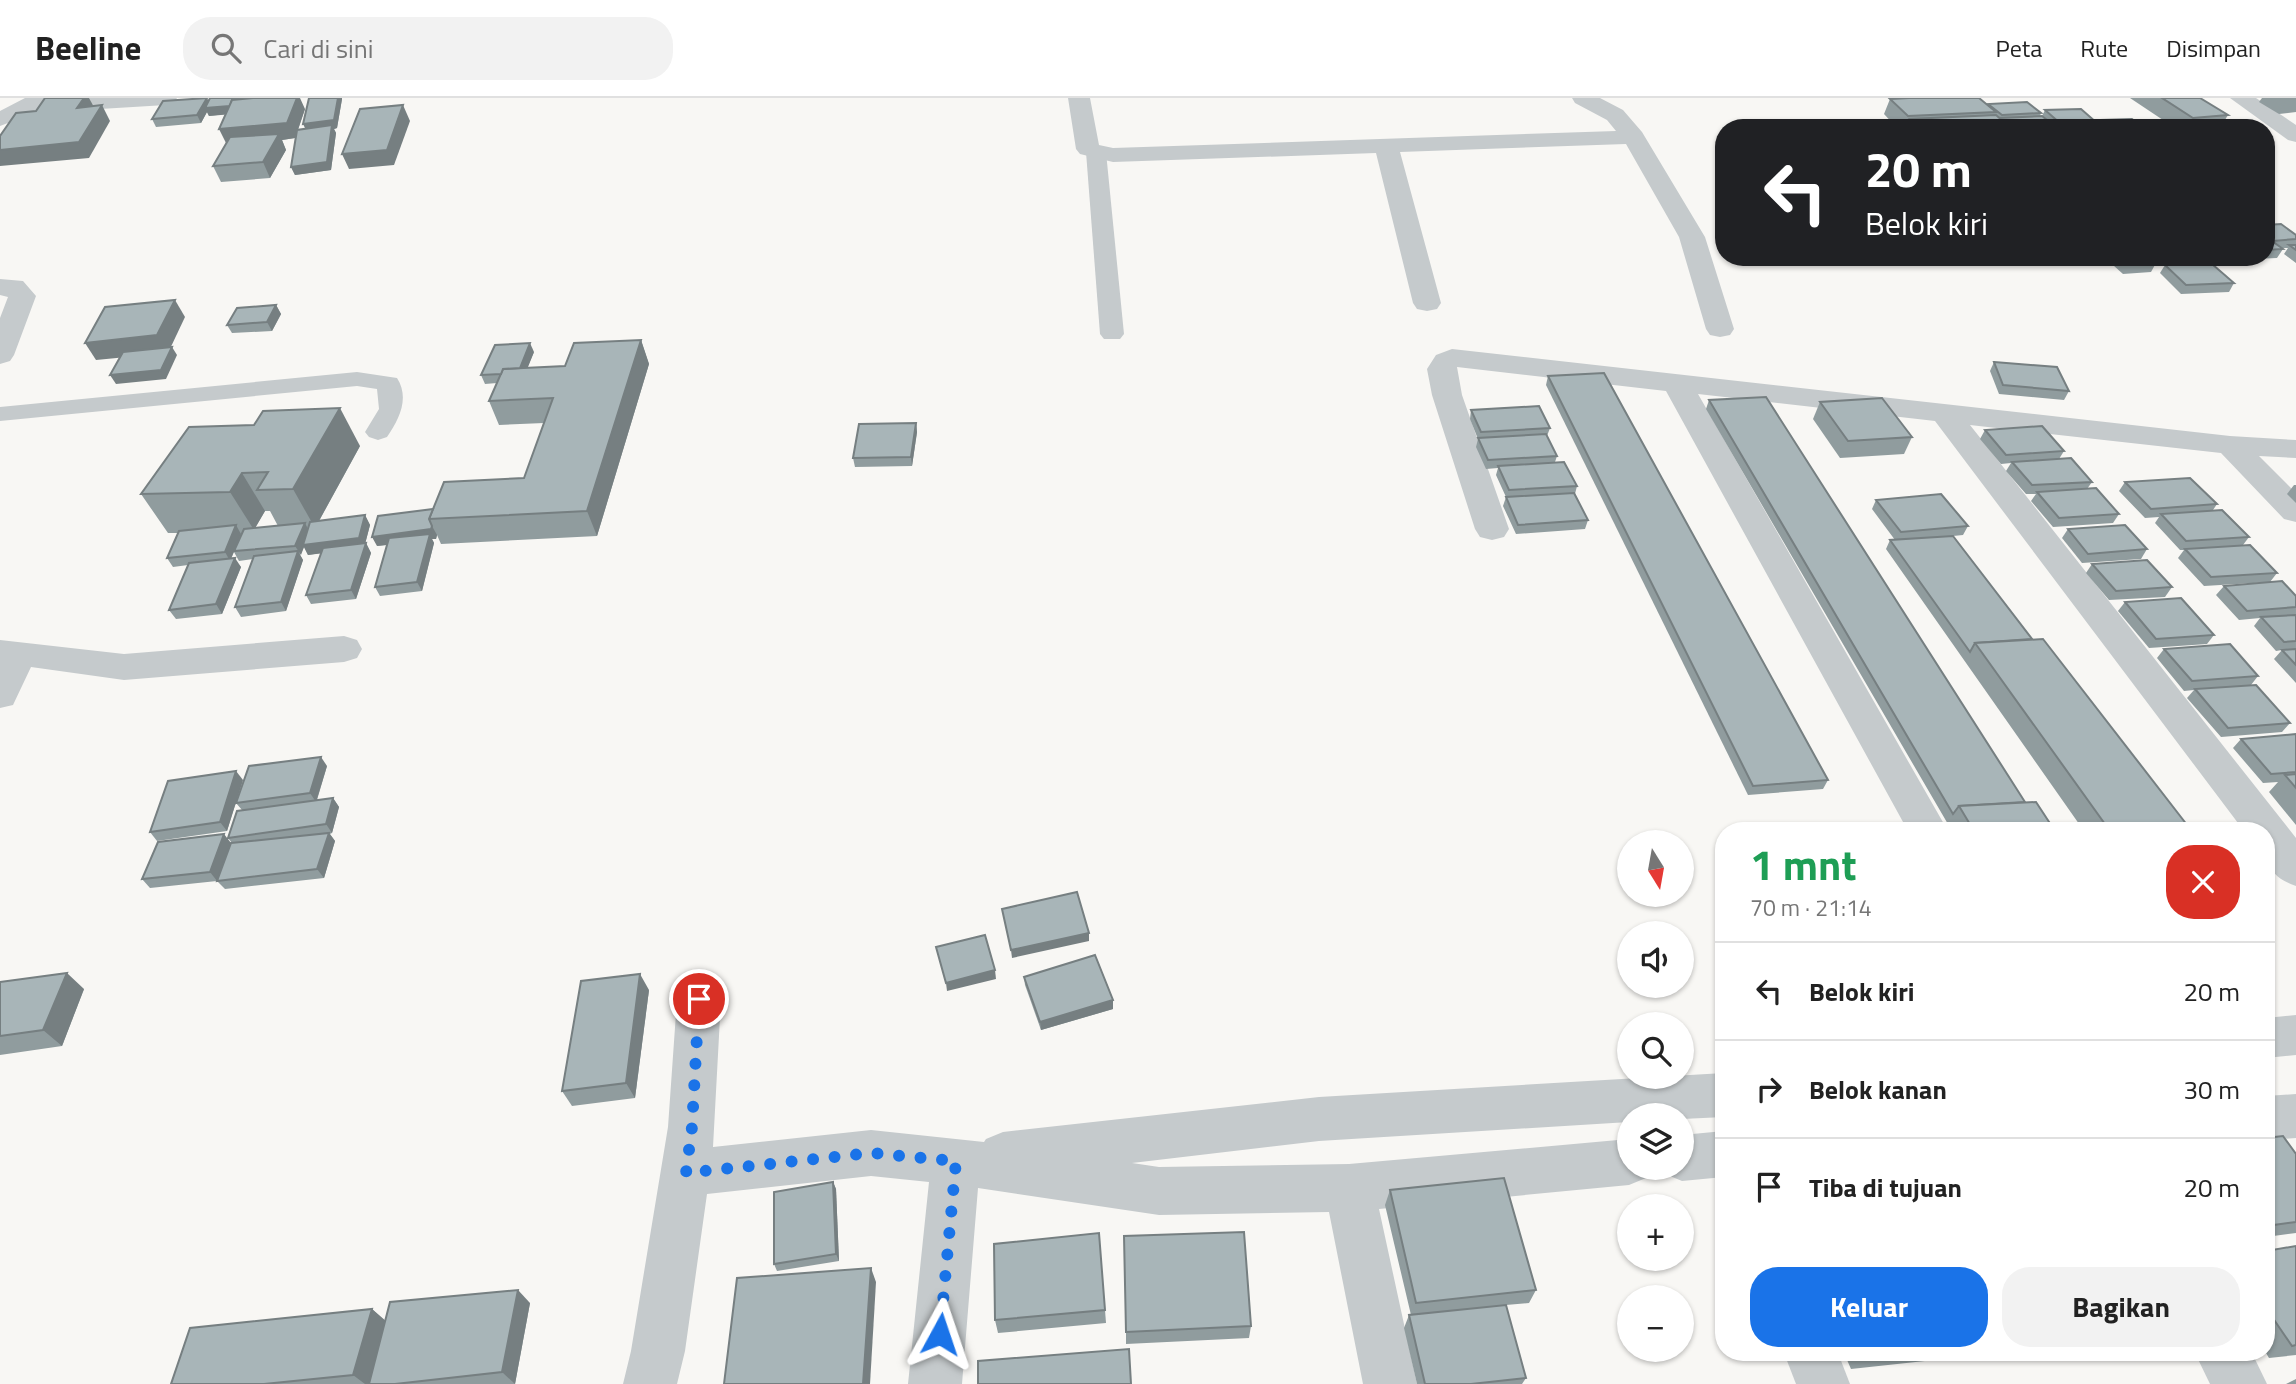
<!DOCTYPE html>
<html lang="id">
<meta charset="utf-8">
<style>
body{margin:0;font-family:"Titillium Web",sans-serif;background:#f2f2f2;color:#222;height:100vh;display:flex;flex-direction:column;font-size:26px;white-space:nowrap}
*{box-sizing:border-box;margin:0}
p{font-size:23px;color:#767676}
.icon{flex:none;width:38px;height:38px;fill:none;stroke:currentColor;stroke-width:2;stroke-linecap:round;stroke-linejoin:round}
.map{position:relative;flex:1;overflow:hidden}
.sheet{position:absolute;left:1715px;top:724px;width:560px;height:539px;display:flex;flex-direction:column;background:#fff;border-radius:28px;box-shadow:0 2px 5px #0004}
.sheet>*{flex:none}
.hud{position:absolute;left:1715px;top:21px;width:560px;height:147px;border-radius:28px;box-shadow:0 2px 5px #0004;background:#202124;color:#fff;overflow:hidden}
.needle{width:46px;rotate:169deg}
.fabs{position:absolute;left:1617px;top:732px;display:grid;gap:14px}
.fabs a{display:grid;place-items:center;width:77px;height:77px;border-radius:50%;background:#fff;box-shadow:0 2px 5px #0004;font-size:35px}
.pin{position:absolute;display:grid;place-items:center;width:60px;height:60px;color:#fff;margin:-30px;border:4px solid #fff;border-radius:50%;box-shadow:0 2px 7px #0007}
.me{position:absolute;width:77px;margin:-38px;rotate:5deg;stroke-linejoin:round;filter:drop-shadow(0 0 5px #0008)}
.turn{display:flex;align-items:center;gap:24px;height:147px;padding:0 35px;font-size:32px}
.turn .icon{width:91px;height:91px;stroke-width:2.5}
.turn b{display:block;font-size:49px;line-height:60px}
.round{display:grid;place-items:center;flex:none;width:74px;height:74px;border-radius:28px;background:#f2f2f2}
.overview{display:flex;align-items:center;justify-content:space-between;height:119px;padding:0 35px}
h1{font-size:42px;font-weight:700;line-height:52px;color:#1e9e55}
.primary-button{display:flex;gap:14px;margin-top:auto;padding:14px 35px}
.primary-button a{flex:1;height:80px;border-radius:28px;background:#1a73e8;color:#fff;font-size:28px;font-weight:700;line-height:80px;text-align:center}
.primary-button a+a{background:#f2f2f2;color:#222}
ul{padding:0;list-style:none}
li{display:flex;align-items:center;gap:21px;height:98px;padding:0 35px;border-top:2px solid #e0e0e0}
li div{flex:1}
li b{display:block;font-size:26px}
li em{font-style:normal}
header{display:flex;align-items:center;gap:42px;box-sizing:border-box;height:98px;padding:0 35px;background:#fff;border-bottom:2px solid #e0e0e0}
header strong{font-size:33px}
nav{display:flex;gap:38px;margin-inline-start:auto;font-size:24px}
.search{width:490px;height:63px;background:#f2f2f2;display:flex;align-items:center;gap:18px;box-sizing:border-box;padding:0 24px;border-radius:28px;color:#767676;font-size:26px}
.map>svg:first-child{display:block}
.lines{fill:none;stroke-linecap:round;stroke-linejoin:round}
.service{fill:#c5cacc;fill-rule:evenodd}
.minor{fill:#c5cacc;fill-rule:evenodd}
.wall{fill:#909c9e;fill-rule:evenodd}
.shaded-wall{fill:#767f81}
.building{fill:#a8b5b8;stroke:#767f81;stroke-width:2}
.route{stroke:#1a73e8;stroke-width:12;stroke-dasharray:0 21.6}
</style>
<header>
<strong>Beeline</strong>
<div class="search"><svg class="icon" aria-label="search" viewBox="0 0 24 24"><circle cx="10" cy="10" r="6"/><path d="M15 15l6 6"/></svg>Cari di sini</div>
<nav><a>Peta</a><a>Rute</a><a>Disimpan</a></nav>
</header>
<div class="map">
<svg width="2296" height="1286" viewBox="0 0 2296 1286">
<rect width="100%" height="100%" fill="#f8f7f4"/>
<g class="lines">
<!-- service -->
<g class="service">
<path d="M1096,48L1106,54L1124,236L1120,241H1104L1100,236L1086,54Z"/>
<path d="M357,274L397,280C410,300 399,322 387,339L378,342L369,339L365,334L379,311L377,291L357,288L0,323V309Z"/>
</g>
<!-- minor -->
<g class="minor">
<path d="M25,0H177L174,5L166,7L34,15L0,28V13Z"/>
<path d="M1068,0H1090L1099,47L1113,50L1616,33L1607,22L1575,5L1572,0H1600L1623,12L1642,34L1705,139L1734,231L1730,237L1720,239L1710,237L1706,231L1679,139L1626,46L1400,54L1441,205L1437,211L1427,213L1417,211L1413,205L1376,55L1113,64L1080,56L1076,51Z"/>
<path d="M2230,0H2256L2296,27V44L2288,42Z"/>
<path d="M0,181L23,183L36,198L14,257L10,263L0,266V220L8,199L0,197Z"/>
<path d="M1452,251L2230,338L2296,342V360L2259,358L2296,395V424L2284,421L2221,355L1970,327L2296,740V788C2266,778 2266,761 2266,733H2244L1935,323L1698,296L1948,733H1908L1666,293L1457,269L1462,297L1509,431L1504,439L1492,442L1480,439L1475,431L1432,297L1427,271L1436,257Z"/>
<path d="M344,538L357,542L362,551L357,560L344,564L124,582L31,569L13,607L0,610V542L124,556Z"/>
<path d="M699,881L715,887L721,901L713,1049L871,1032L984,1044L986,1041L1003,1034L1319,999L1724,975V1019L1682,1021V1017H1629V1024L1319,1043L1132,1065L1159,1069L1349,1066L1629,1041V1069H1651L1646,1080L1629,1087L1379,1111L1417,1286H1363L1329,1114L1159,1117L978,1090L962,1286H908L929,1084L871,1078L707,1096L685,1253L677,1286H623L631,1253L668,1029L677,901L683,887Z"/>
<path d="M2296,917V957L2266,960V920Z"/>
<path d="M2296,996V1040L2266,1042V998Z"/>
<path d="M1724,1033V1079L1682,1083L1665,1076L1662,1069H1682V1037Z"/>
<path d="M1784,1255H1838L1850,1286H1796Z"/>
<path d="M2195,1255H2252L2267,1286H2210Z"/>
</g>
</g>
<!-- wall -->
<g class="wall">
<path d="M309,0H342V1L337,30L334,31L336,35L331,72L295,77L291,69L297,34L295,40L282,42L286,52L270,80L221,84L213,68L226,46V16L209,18L207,14L201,25L156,29L152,21L209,3L305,11L298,32L305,31Z"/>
<path d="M2130,0H2200L2228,17L2220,30H2175Z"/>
<path d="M2262,0H2296V14L2279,16L2259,4Z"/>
<path d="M1890,1L1988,7V6L2041,15L2040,18H2042L2045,12L2097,25L2095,30H1897L1884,16Z"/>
<path d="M2103,22L2144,30H2100Z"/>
<path d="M2266,127L2296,137V165L2284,156L2288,150H2282L2283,151L2277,160L2254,161L2252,159H2266Z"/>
<path d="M2104,159H2149L2156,165L2151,174L2123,176Z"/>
<path d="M2156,159H2180L2158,161Z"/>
<path d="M2165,167L2234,185L2229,194L2181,196L2160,175Z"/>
<path d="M276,207L281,216L272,233L232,235L227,227Z"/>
<path d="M641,242L649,266L597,438L441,446L437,437L436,441H432L434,445L422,493L380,498L375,489L387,447L377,448L433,411L524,380L544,325L499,327L489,303L497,285L485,286L481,277L534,254L527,270L565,268Z"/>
<path d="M1994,264L2069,293L2064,302L1999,296L1990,273Z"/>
<path d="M1548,278L1828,682L1823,691L1748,697L1546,287Z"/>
<path d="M1709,302L2025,704L2055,733H1952L1706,311Z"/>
<path d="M1820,304L1912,339L1904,356L1840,360L1813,321Z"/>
<path d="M1471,312L1550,330L1547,338L1557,358L1555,364L1577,388L1575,396L1588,422L1585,431L1516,436L1503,408L1506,399L1496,377L1498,370L1486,371L1476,349L1478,341L1470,321Z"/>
<path d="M916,325L917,334L912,368L855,369L853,360Z"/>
<path d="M1985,332L2064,353L2059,361L2092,384L2087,391L2119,416L2113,425L2053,429L2031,403L2036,396H2026L2006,373L2011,365L2001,366L1980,341Z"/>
<path d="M360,348L319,423L365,417L370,427L365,446L366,445L371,455L356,501L311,506L306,497L321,455L308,457L304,449L300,457L303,462L286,513L241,519L235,509L253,461L239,463L234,454L231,461L241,469L222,516L176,521L169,512L188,467L173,469L167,460L178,435H168L141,396ZM265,413H270L278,428L255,430Z"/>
<path d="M2125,384L2217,406L2213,412L2249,439L2243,447L2277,475L2270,484L2204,488L2178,460L2184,452H2180L2155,425L2159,419L2145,420L2119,393Z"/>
<path d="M2294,387H2296V405L2287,396Z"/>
<path d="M1876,402L1968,428L1963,437L1953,438L2032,541L2191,732L2190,733H2084L1886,451L1890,442H1895L1872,411Z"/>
<path d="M2068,431L2147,451L2141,461L2082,465L2062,440Z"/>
<path d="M2092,466L2172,489L2165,499L2109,502L2086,475Z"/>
<path d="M2224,488L2296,498V585L2274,561L2282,552L2276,553L2254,528L2260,520L2239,522L2216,497Z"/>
<path d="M2125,504L2214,537L2207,546L2149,550L2118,513Z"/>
<path d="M2164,551L2258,578L2251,587L2290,625L2282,634L2221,639L2187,600L2194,592L2184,593L2157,560Z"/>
<path d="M2296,636V727L2269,694L2278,684L2263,685L2233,650L2241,641Z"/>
<path d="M327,668L317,702L333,700L339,709L332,735L330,736L335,743L324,780L225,791L217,783L150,790L142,781L232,745L228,740L242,712L236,705Z"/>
<path d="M243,682L227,733L157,743L150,734Z"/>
<path d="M1024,879L1113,902V911L1041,932L1025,887Z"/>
<path d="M0,884L84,891L62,948L0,957Z"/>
<path d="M649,892L635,1000L572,1008L562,993Z"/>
<path d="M2266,1040L2296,1056V1135L2266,1139Z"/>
<path d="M833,1084L836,1091L839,1163L777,1173L774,1166Z"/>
<path d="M1390,1092L1536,1192L1529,1205L1506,1207L1526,1280L1522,1286H1417L1404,1230L1409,1217H1411L1385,1107Z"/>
<path d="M1099,1135L1106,1225L998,1235L995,1222Z"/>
<path d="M2296,1148V1257L2269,1260L2266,1255V1153Z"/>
<path d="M530,1205L515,1286H171L372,1211L385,1223Z"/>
<path d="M1251,1228L1249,1240L1126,1246V1234Z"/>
<path d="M1844,1255H1976L1971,1258L1851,1271Z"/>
<path d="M2296,1281V1286H2286Z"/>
</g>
<!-- shaded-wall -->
<g class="shaded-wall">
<path d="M84,0H89L95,11L77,10Z"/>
<path d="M207,0L211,8L244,0H251L244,15L209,18L207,14L201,25L197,17Z"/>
<path d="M297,0H300L305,11L295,40L282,42L286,52L270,80L263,64L227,47L219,31Z"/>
<path d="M338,0H342V1L337,30L334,31L336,35L331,72L295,77L291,69L307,34L303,26Z"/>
<path d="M102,7L110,23L89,60L0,68V52Z"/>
<path d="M403,7L410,23L394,67L349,71L342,56Z"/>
<path d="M175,202L185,219L168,255L96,262L85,245Z"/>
<path d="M276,207L281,216L272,233L267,224Z"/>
<path d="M641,242L649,266L597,438L587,413Z"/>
<path d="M530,245L534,254L522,284L518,275Z"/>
<path d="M172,249L177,257L166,281L116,286L110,277Z"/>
<path d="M340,310L360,348L315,430L293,391Z"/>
<path d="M916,325L917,334L912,368L911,359Z"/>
<path d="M242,375L265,413L254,432L230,394Z"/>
<path d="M365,417L370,427L364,450L308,457L304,449L301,457L295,448L305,425L310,435Z"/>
<path d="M236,427L241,436L230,463L225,454Z"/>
<path d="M432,428L437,437L436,441H432L434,445L422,493L417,484L428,442L377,448L372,439Z"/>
<path d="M366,445L371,455L356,501L351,492Z"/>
<path d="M298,453L303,462L286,513L281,504Z"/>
<path d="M235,460L241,469L222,516L216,506Z"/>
<path d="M321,659L327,668L316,704L310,695Z"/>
<path d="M236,673L243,682L227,733L220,724Z"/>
<path d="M333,700L339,709L332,735L326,726Z"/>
<path d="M329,735L335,743L324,780L317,771Z"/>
<path d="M224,736L231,745L217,783L210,774Z"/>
<path d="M1089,835V843L1012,860L1011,852Z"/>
<path d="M995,872L996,881L947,893L946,885Z"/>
<path d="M67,875L84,891L62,948L43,932Z"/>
<path d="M640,876L649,892L635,1000L626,985Z"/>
<path d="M1113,902V911L1041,932L1040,924Z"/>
<path d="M833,1084L836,1091L839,1163L836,1156Z"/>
<path d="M871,1170L876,1184L870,1286H863Z"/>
<path d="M518,1192L530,1205L515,1286L502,1274Z"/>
<path d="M372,1211L387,1224L370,1286H365L353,1277Z"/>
</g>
<!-- building -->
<g class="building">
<path d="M45,0H84L77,10L102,7L79,44L0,52V38L16,15L36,13Z"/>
<path d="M207,0L197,17L152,21L163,3Z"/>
<path d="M210,0H244L232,2L230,8L205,10Z"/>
<path d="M253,0H297L287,25L219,31L232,2Z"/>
<path d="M309,0H338L334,22L303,26Z"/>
<path d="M1909,0H1979L1996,14L1908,18L1890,1Z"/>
<path d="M2162,0H2200L2228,17L2193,20Z"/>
<path d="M2027,4L2041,15L2002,17L1988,6Z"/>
<path d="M403,7L387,52L342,56L360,11Z"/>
<path d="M2081,11L2097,25L2061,26L2045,12Z"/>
<path d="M1996,17L2011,30H1919L1910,21Z"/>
<path d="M2042,18L2057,30H2011L2000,20Z"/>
<path d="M2132,21L2144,30H2113L2103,22Z"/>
<path d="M332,27L327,64L291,69L297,32Z"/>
<path d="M279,36L263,64L213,68L230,39Z"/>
<path d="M2281,126L2296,137V141L2272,143L2283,151L2266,152V127Z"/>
<path d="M2289,147H2296V152Z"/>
<path d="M2119,159H2149L2156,165L2128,167Z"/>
<path d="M2212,166L2234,185L2186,187L2165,167Z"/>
<path d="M175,202L157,237L85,245L105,209Z"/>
<path d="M276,207L267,224L227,227L237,210Z"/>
<path d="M641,242L587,413L429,421L444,384L524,380L553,300L489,303L503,271L565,268L574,245Z"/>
<path d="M530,245L520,270L503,271L501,276L481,277L495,247Z"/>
<path d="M172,249L161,272L110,277L123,254Z"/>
<path d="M1994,264L2057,269L2069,293L2003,287Z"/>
<path d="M1604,275L1828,682L1753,688L1548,278Z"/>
<path d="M1766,299L2025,704L1959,708L1953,716L1709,302Z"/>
<path d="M1882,300L1912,339L1848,343L1820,304Z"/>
<path d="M1539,308L1550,330L1481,334L1471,312Z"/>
<path d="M340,310L293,391L257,392L268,374L242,375L230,394L141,396L189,329L254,327L263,313Z"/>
<path d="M916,325L911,359L853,360L859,326Z"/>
<path d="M2042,328L2064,353L2006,357L1985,332Z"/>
<path d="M1546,336L1557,358L1488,362L1478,340Z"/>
<path d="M2071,360L2092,384L2032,387L2012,364Z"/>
<path d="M1564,364L1577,388L1509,392L1498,368Z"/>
<path d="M2190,380L2217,406L2151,411L2125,384Z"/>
<path d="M2096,390L2119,416L2059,420L2037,394Z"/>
<path d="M1574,395L1588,422L1518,427L1506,399Z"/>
<path d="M1941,396L1968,428L1901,434L1876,402Z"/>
<path d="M433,411L429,421L432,428L431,431L372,439L378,418Z"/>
<path d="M2222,412L2249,439L2186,443L2161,416Z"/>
<path d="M365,417L359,440L303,447L310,424Z"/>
<path d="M305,425L295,448L234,453L244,431Z"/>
<path d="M236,427L225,454L167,460L179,433Z"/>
<path d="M2125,427L2147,451L2088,456L2068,431Z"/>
<path d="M430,436L417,484L375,489L389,440Z"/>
<path d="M1953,438L2032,541L1975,545L1970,554L1890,442Z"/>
<path d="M366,445L351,492L306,497L323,450Z"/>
<path d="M2250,447L2277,475L2211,479L2185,451Z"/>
<path d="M298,453L281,504L235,509L254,458Z"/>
<path d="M235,460L216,506L169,512L189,465Z"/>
<path d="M2147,462L2172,489L2116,493L2092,466Z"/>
<path d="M2282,483L2296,498V509L2247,513L2224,488Z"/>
<path d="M2181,500L2214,537L2156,541L2125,504Z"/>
<path d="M2296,517V543L2284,544L2261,519Z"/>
<path d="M2043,541L2191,732L2173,733H2110L1975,545Z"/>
<path d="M2230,546L2258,578L2192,583L2164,551Z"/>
<path d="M2296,551V567L2282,552Z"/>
<path d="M2256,587L2290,625L2228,630L2195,591Z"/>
<path d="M2296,636V674L2271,676L2241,641Z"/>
<path d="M321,659L310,695L236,705L249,668Z"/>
<path d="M236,673L220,724L150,734L168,683Z"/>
<path d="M2296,676V690L2285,677Z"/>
<path d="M333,700L326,726L228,740L237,713Z"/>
<path d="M2036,704L2055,733H1974L1959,708Z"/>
<path d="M329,735L317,771L217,783L231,745Z"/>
<path d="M224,736L210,774L142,781L158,744Z"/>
<path d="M1077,794L1089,835L1011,852L1002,811Z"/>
<path d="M985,837L995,872L946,885L936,849Z"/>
<path d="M1095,857L1113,902L1040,924L1024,879Z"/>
<path d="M67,875L43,932L0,938V884Z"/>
<path d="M640,876L626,985L562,993L581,883Z"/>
<path d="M2283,1038L2296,1056V1124L2266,1128V1040Z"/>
<path d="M1504,1080L1536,1192L1416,1205L1390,1092Z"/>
<path d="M833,1084L836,1156L774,1166V1094Z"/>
<path d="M1244,1134L1251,1228L1126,1234L1124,1138Z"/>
<path d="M1099,1135L1105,1212L995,1222L994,1146Z"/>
<path d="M2296,1148V1247L2292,1248L2266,1210V1153Z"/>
<path d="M871,1170L863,1286H724L737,1180Z"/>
<path d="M518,1192L502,1274L395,1286H369L390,1204Z"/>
<path d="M1506,1207L1526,1280L1471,1286H1425L1409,1217Z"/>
<path d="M372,1211L353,1277L264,1286H171L190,1230Z"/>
<path d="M1129,1251L1131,1286H978V1263Z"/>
<path d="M1863,1255H1905L1865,1259Z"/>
</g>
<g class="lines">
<!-- route -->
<path class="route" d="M699,901L692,1029L686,1075L871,1055L956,1063L940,1236"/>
</g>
</svg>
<div class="fabs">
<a><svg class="needle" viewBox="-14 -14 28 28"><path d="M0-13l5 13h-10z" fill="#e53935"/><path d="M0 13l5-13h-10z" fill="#767676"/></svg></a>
<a><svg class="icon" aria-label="sound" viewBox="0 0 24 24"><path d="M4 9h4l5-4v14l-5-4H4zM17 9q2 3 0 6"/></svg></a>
<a><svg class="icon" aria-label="search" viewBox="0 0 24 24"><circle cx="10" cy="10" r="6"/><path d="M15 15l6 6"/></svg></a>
<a><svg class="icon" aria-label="layers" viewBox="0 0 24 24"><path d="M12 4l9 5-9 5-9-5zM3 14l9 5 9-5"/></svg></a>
<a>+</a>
<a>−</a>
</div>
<div class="pin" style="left:699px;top:901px;background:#d93025"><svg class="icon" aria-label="arrive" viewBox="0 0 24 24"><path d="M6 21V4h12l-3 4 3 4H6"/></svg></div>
<svg class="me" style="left:940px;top:1236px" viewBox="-20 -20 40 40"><path d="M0-17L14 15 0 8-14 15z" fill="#1a73e8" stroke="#fff" stroke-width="4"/></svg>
<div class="hud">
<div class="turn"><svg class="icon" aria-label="left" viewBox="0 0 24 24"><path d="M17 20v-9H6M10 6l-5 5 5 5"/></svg><div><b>20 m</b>Belok kiri</div></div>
</div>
<section class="sheet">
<div class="overview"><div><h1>1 mnt</h1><p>70 m · 21:14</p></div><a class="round" style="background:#d93025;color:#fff"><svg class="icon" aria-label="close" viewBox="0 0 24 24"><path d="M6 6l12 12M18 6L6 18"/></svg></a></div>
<ul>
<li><svg class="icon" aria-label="left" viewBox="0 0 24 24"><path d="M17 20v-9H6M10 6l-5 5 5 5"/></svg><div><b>Belok kiri</b></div><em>20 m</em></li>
<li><svg class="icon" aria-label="right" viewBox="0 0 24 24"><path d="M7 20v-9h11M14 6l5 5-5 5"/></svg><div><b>Belok kanan</b></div><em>30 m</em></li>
<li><svg class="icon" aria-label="arrive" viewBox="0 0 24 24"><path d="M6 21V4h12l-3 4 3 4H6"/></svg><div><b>Tiba di tujuan</b></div><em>20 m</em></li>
</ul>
<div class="primary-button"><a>Keluar</a><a>Bagikan</a></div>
</section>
</div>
